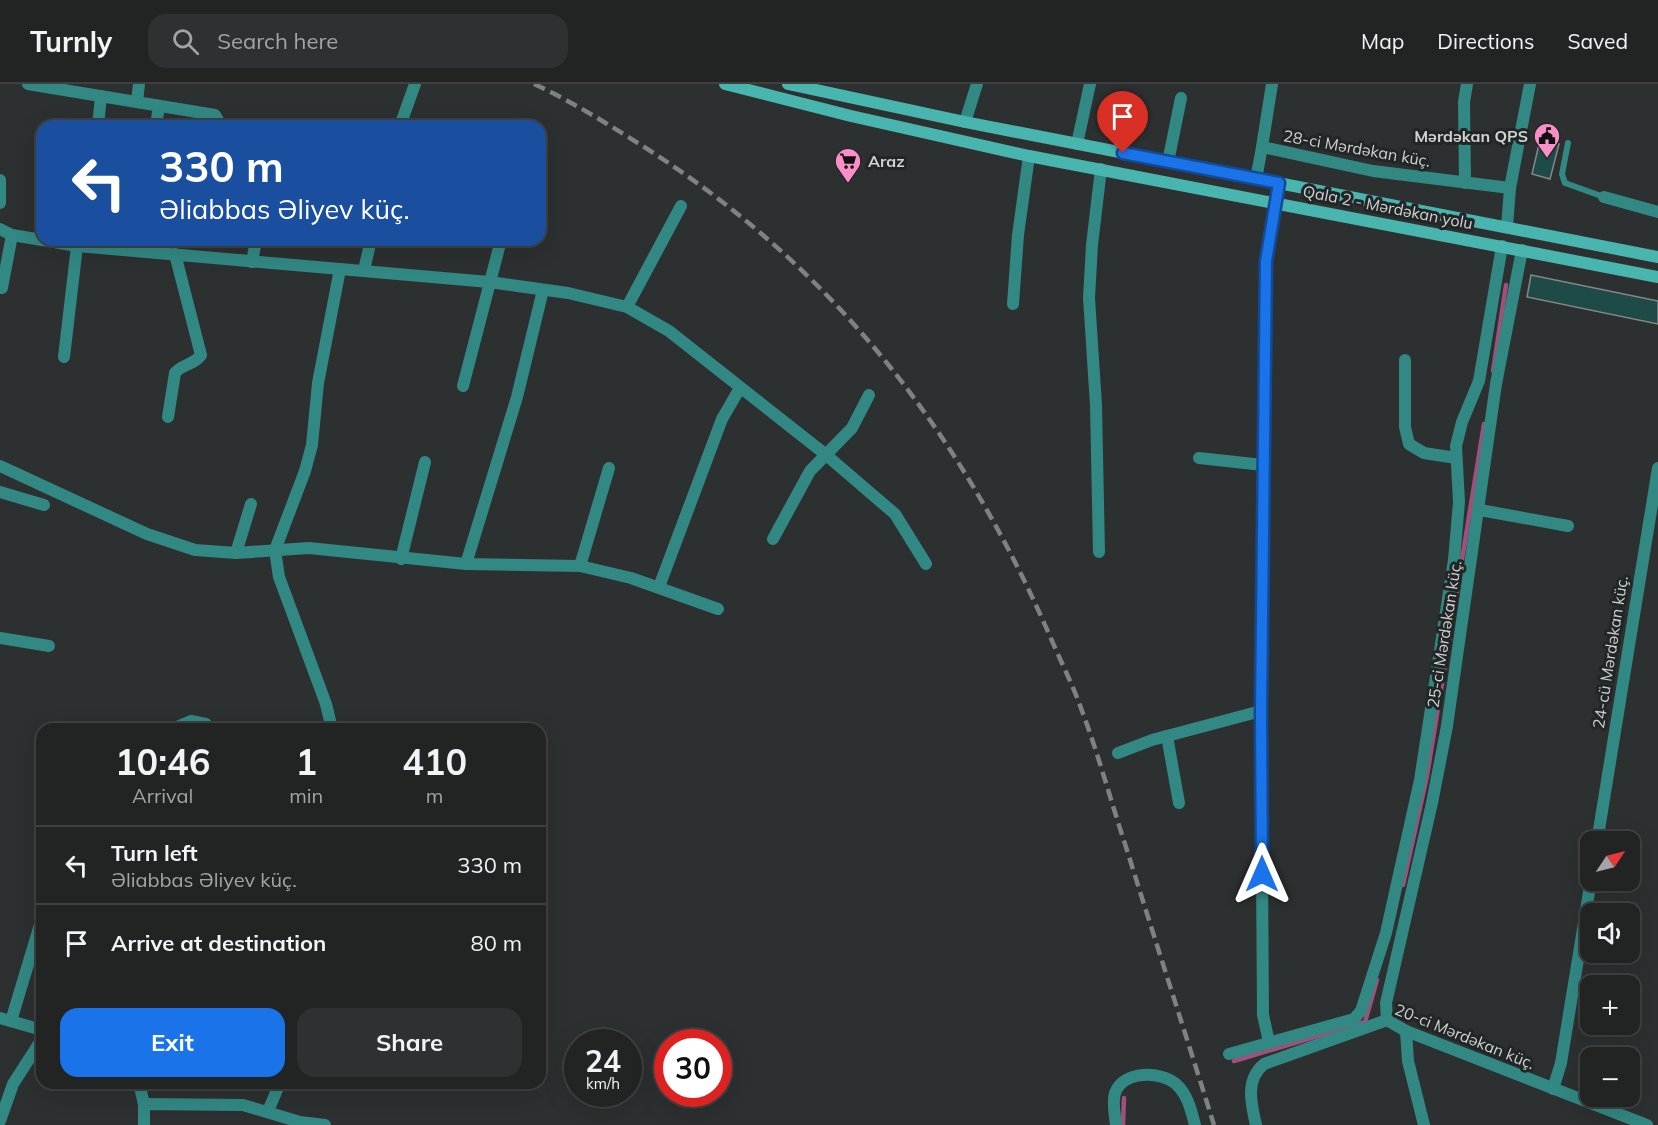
<!DOCTYPE html>
<meta charset="utf-8">
<style>
body{margin:0;font-family:Mulish,sans-serif;background:#2e3031;color:#f1f3f6;height:100vh;display:flex;flex-direction:column;font-size:22px;white-space:nowrap}
*{box-sizing:border-box;margin:0}
p{font-size:20px;color:#a2a4a6}
.icon{flex:none;width:33px;height:33px;fill:none;stroke:currentColor;stroke-width:2;stroke-linecap:round;stroke-linejoin:round}
.map{position:relative;flex:1;overflow:hidden}
.drawer{position:absolute;left:36px;top:639px;width:510px;height:366px;display:flex;flex-direction:column;background:#222424;border-radius:18px;box-shadow:0 6px 24px #0002,0 0 0 2px #3f4141}
.drawer>*{flex:none}
.banner{position:absolute;left:36px;top:36px;width:510px;height:126px;border-radius:18px;box-shadow:0 6px 24px #0002,0 0 0 2px #3f4141;background:#1a4fa0;color:#fff;overflow:hidden}
.needle{width:39px;rotate:55deg}
.controls{position:absolute;left:1580px;top:747px;display:grid;gap:12px}
.controls a{display:grid;place-items:center;width:60px;height:60px;border-radius:12px;background:#222424;box-shadow:0 6px 24px #0002,0 0 0 2px #3f4141;font-size:30px}
.speed{position:absolute;left:564px;top:945px;display:flex;gap:12px;font-size:30px;font-weight:700;text-align:center}
.speed>*{display:grid;place-content:center;width:78px;height:78px;border-radius:50%;background:#222424;box-shadow:0 6px 24px #0002,0 0 0 2px #3f4141;line-height:1}
.speed small{font-size:15px;font-weight:400}
.speed .limit{border:9px solid #d22;background:#fff;color:#111}
.pin{position:absolute;display:grid;place-items:center;width:51px;height:51px;color:#fff;margin:-62px -26px;border-radius:50% 50% 50% 0;rotate:-45deg;box-shadow:0 0 6px #0007}
.pin .icon{rotate:45deg}
.me{position:absolute;width:66px;margin:-33px;rotate:0deg;stroke-linejoin:round;filter:drop-shadow(0 0 4px #0008)}
.turn{display:flex;align-items:center;gap:21px;height:126px;padding:0 24px;font-size:27px}
.turn .icon{width:78px;height:78px;stroke-width:2.5}
.turn b{display:block;font-size:42px;line-height:51px}
.eta{display:flex;justify-content:space-evenly;align-items:center;height:102px;text-align:center}
.eta b{font-size:36px;font-weight:700;line-height:42px}
.cta{display:flex;gap:12px;margin-top:auto;padding:12px 24px}
.cta a{flex:1;height:69px;border-radius:18px;background:#1a73e8;color:#fff;font-size:24px;font-weight:700;line-height:69px;text-align:center}
.cta a+a{background:#2e3031;color:#f1f3f6}
ul{padding:0;list-style:none}
li{display:flex;align-items:center;gap:18px;height:78px;padding:0 24px;border-top:2px solid #3f4141}
li div{flex:1}
li b{display:block;font-size:22px}
li em{font-style:normal}
header{display:flex;align-items:center;gap:36px;box-sizing:border-box;height:84px;padding:0 30px;background:#222424;border-bottom:2px solid #3f4141}
header strong{font-size:28px}
nav{display:flex;gap:33px;margin-inline-start:auto;font-size:21px}
.search{width:420px;height:54px;background:#2e3031;display:flex;align-items:center;gap:15px;box-sizing:border-box;padding:0 21px;border-radius:18px;color:#a2a4a6;font-size:22px}
.map>svg:first-child{display:block}
.lines{fill:none;stroke-linecap:round;stroke-linejoin:round}
.stream{stroke:#a14f7b;stroke-width:4.5}
.building{fill:#1e4a47;stroke:#848787;stroke-width:1.5}
.service{stroke:#328883;stroke-width:6}
.minor{stroke:#328883;stroke-width:12}
.secondary{stroke:#49b5af;stroke-width:12}
.rail{stroke:#7f8282;stroke-width:4.5;stroke-dasharray:12 6;stroke-linecap:butt}
.route-casing{stroke:#114b97;stroke-width:15}
.route{stroke:#1a73e8;stroke-width:10}
.labels{text-anchor:middle;dominant-baseline:central;stroke-width:6;stroke-linejoin:round;paint-order:stroke}
.poi-label{font-size:16px;font-weight:bold;fill:#d1d3d3;stroke:#232626;text-anchor:end}
.street-label{font-size:16px;fill:#d1d3d3;stroke:#232626}
</style>
<header>
<strong>Turnly</strong>
<div class="search"><svg class="icon" aria-label="search" viewBox="0 0 24 24"><circle cx="10" cy="10" r="6"/><path d="M15 15l6 6"/></svg>Search here</div>
<nav><a>Map</a><a>Directions</a><a>Saved</a></nav>
</header>
<div class="map">
<svg width="1658" height="1041" viewBox="0 0 1658 1041">
<rect width="100%" height="100%" fill="#2d3030"/>
<g class="lines">
<!-- stream -->
<g class="stream">
<path d="M1493,287L1506,201"/>
<path d="M1403,801L1427,692L1484,340"/>
<path d="M1234,977L1365,938L1377,896"/>
<path d="M1123,1041L1124,1014"/>
</g>
</g>
<!-- building -->
<g class="building">
<path d="M1540,56L1559,60L1550,95L1532,90Z"/>
<path d="M1531,191L1658,217V240L1527,213Z"/>
</g>
<g class="lines">
<!-- service -->
<path class="service" d="M1568,59L1562,90L1565,99L1604,113"/>
<!-- minor -->
<g class="minor">
<path d="M28,0L215,31L219,38L218,42"/>
<path d="M1272,0L1262,63L1373,87L1510,104"/>
<path d="M137,18L139,0"/>
<path d="M965,38L977,0"/>
<path d="M98,42L101,12"/>
<path d="M156,42L159,22"/>
<path d="M400,42L415,0"/>
<path d="M1077,60L1090,0"/>
<path d="M1168,78L1181,14"/>
<path d="M1256,95L1262,63"/>
<path d="M0,96V119"/>
<path d="M1465,99L1464,18L1467,0"/>
<path d="M1604,113L1658,128"/>
<path d="M1507,143L1510,104L1530,0"/>
<path d="M0,145L12,151L42,156"/>
<path d="M43,156L77,162L489,198L568,209L627,223L669,247L825,370L895,430L926,480"/>
<path d="M252,178L256,156"/>
<path d="M364,186L371,156"/>
<path d="M2,204L12,151"/>
<path d="M1013,220L1018,151L1029,72"/>
<path d="M627,223L681,122"/>
<path d="M64,273L77,162"/>
<path d="M1405,276V343L1409,360L1424,369L1456,374"/>
<path d="M463,302L501,156"/>
<path d="M168,333L175,289C182,280 194,281 201,271L175,170"/>
<path d="M1199,374L1263,381"/>
<path d="M0,382L147,450L195,466L236,469L309,464L466,480L580,482L631,494L718,525"/>
<path d="M0,408L44,421"/>
<path d="M1480,426L1568,442"/>
<path d="M773,455L810,387L852,344L869,311"/>
<path d="M1099,468L1096,321L1089,214L1092,161L1101,85"/>
<path d="M236,469L251,420"/>
<path d="M401,475L425,378"/>
<path d="M466,480L517,313L543,206"/>
<path d="M580,482L609,384"/>
<path d="M659,503L722,335L740,304"/>
<path d="M0,554L49,562"/>
<path d="M172,645L191,637L206,640"/>
<path d="M332,645L326,620L279,493L275,466L305,387L312,361L318,299L340,185"/>
<path d="M1167,652L1179,719"/>
<path d="M1118,669L1152,656L1261,627"/>
<path d="M1597,758L1658,384"/>
<path d="M0,934L42,946"/>
<path d="M1387,936L1386,919L1432,719L1447,642L1496,300L1522,166"/>
<path d="M1387,936L1406,947L1647,1041"/>
<path d="M11,937L42,834"/>
<path d="M1406,947L1408,977L1424,1041"/>
<path d="M1269,958L1263,931L1261,627L1266,177L1275,118"/>
<path d="M1229,970L1354,935L1361,927L1386,849L1420,696L1454,476L1459,418L1456,362L1462,338L1479,297L1502,162"/>
<path d="M139,999L144,1020"/>
<path d="M1553,1005L1561,979L1591,796"/>
<path d="M268,1027L280,999"/>
<path d="M0,1037L13,1000L42,955"/>
<path d="M144,1041V1020L243,1021L300,1038L325,1041"/>
<path d="M1116,1041C1115,1031 1112,1018 1115,1009C1123,986 1161,987 1176,1000C1188,1011 1191,1026 1195,1041"/>
<path d="M1256,1041C1251,1019 1245,996 1264,980L1387,936"/>
</g>
<!-- secondary -->
<g class="secondary">
<path d="M725,0L851,32L1029,72L1658,193"/>
<path d="M788,0L965,38L1658,173"/>
</g>
<!-- rail -->
<path class="rail" d="M534,0C571,17 606,39 641,61C831,181 959,345 1049,550C1060,576 1073,601 1082,627C1099,672 1111,718 1126,763C1155,856 1185,948 1214,1041"/>
</g>
<g class="lines">
<!-- route casing -->
<g class="route-casing">
<path id="route" d="M1123,69L1279,99L1266,177L1261,627L1262,790"/>
</g>
<!-- route -->
<use href="#route" class="route"/>
</g>
<!-- icons -->
<defs>
<g id="civic-pin" transform="scale(1.35)"><path d="M0 17L-7.5 6A9.5 9.5 0 1 1 7.5 6Z" fill="#fa8fc8" stroke="#232626"/><path d="M-.6-6.5H3V-4.5H.6V-3L4-1V1h2V6H-6V1h2V-1L-.6-3ZM-1.2 2.5V6h2.4V2.5Z" fill="#111"/></g>
<g id="supermarket-pin" transform="scale(1.35)"><path d="M0 17L-7.5 6A9.5 9.5 0 1 1 7.5 6Z" fill="#fa8fc8" stroke="#232626"/><path d="M-6-5.5h2.5l.6 2H6L4.5 2H-2.5L-4.4-4H-6ZM-1.5 3.2a1.3 1.3 0 1 0 .1 0ZM3 3.2a1.3 1.3 0 1 0 .1 0Z" fill="#111"/></g>
</defs>
<g fill-rule="evenodd">
<use href="#civic-pin" x="1547" y="52"/>
<use href="#supermarket-pin" x="848" y="77"/>
</g>
<g class="labels">
<!-- poi labels -->
<g class="poi-label">
<text x="1528" y="52">Mərdəkan QPS</text>
<text x="868" y="77" text-anchor="start">Araz</text>
</g>
<!-- street labels -->
<g class="street-label">
<text transform="translate(1357 64) rotate(10)">28-ci Mərdəkan küç.</text>
<text transform="translate(1388 123) rotate(11)">Qala 2 - Mərdəkan yolu</text>
<text transform="translate(1444 550) rotate(-81)">25-ci Mərdəkan küç.</text>
<text transform="translate(1610 568) rotate(-81)">24-cü Mərdəkan küç.</text>
<text transform="translate(1465 952) rotate(22)">20-ci Mərdəkan küç.</text>
</g>
</g>
</svg>
<div class="controls">
<a><svg class="needle" viewBox="-14 -14 28 28"><path d="M0-13l5 13h-10z" fill="#e53935"/><path d="M0 13l5-13h-10z" fill="#a2a4a6"/></svg></a>
<a><svg class="icon" aria-label="sound" viewBox="0 0 24 24"><path d="M4 9h4l5-4v14l-5-4H4zM17 9q2 3 0 6"/></svg></a>
<a>+</a>
<a>−</a>
</div>
<div class="speed"><div>24<small>km/h</small></div><div class="limit">30</div></div>
<div class="pin" style="left:1123px;top:69px;background:#d93025"><svg class="icon" aria-label="arrive" viewBox="0 0 24 24"><path d="M6 21V4h12l-3 4 3 4H6"/></svg></div>
<svg class="me" style="left:1262px;top:790px" viewBox="-20 -20 40 40"><path d="M0-17L14 15 0 8-14 15z" fill="#1a73e8" stroke="#fff" stroke-width="4"/></svg>
<div class="banner">
<div class="turn"><svg class="icon" aria-label="left" viewBox="0 0 24 24"><path d="M17 20v-9H6M10 6l-5 5 5 5"/></svg><div><b>330 m</b>Əliabbas Əliyev küç.</div></div>
</div>
<section class="drawer">
<div class="eta">
<div><b>10:46</b><p>Arrival</p></div>
<div><b>1</b><p>min</p></div>
<div><b>410</b><p>m</p></div>
</div>
<ul>
<li><svg class="icon" aria-label="left" viewBox="0 0 24 24"><path d="M17 20v-9H6M10 6l-5 5 5 5"/></svg><div><b>Turn left</b><p>Əliabbas Əliyev küç.</p></div><em>330 m</em></li>
<li><svg class="icon" aria-label="arrive" viewBox="0 0 24 24"><path d="M6 21V4h12l-3 4 3 4H6"/></svg><div><b>Arrive at destination</b></div><em>80 m</em></li>
</ul>
<div class="cta"><a>Exit</a><a>Share</a></div>
</section>
</div>
